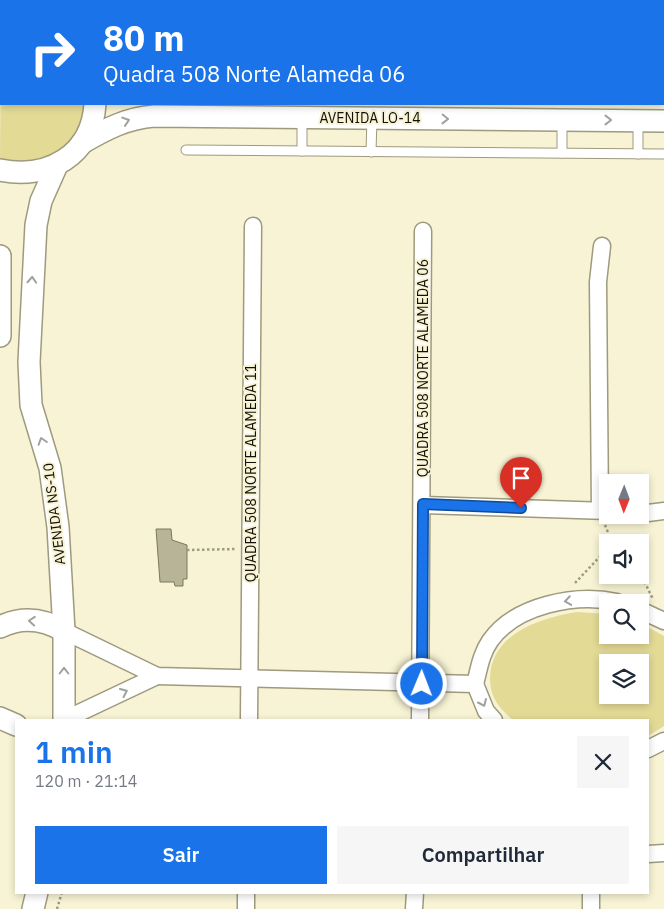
<!DOCTYPE html>
<html lang="pt">
<meta charset="utf-8">
<style>
body{margin:0;font-family:"IBM Plex Sans",sans-serif;background:#f6f6f7;color:#1f2937;height:100vh;display:flex;flex-direction:column;font-size:19px;white-space:nowrap}
*{box-sizing:border-box;margin:0}
p{font-size:16px;color:#747a83}
.icon{flex:none;width:28px;height:28px;fill:none;stroke:currentColor;stroke-width:2;stroke-linecap:round;stroke-linejoin:round}
.map{position:relative;flex:1;overflow:hidden}
.sheet{position:absolute;left:15px;top:719px;width:634px;height:175px;display:flex;flex-direction:column;background:#fff;border-radius:0px;box-shadow:0 2px 8px #0003}
.sheet>*{flex:none}
.top-card{position:absolute;left:0px;top:0px;width:665px;height:105px;box-shadow:0 2px 8px #0003;background:#1a73e8;color:#fff;overflow:hidden}
.needle{width:32px;rotate:181deg}
.fabs{position:absolute;left:599px;top:474px;display:grid;gap:10px}
.fabs a{display:grid;place-items:center;width:50px;height:50px;border-radius:0px;background:#fff;box-shadow:0 2px 8px #0003;font-size:25px}
.pin{position:absolute;display:grid;place-items:center;width:42px;height:42px;color:#fff;margin:-51px -21px;border-radius:50% 50% 50% 0;rotate:-45deg;box-shadow:0 0 5px #0007}
.pin .icon{rotate:45deg}
.me{position:absolute;width:55px;margin:-28px;rotate:1deg;stroke-linejoin:round;filter:drop-shadow(0 0 4px #0008)}
.turn{display:flex;align-items:center;gap:18px;height:105px;padding:0 20px;font-size:22px}
.turn .icon{width:65px;height:65px;stroke-width:2.5}
.turn b{display:block;font-size:35px;line-height:42px}
.round{display:grid;place-items:center;flex:none;width:52px;height:52px;border-radius:0px;background:#f6f6f7}
.headline{display:flex;align-items:center;justify-content:space-between;height:85px;padding:0 20px}
h1{font-size:30px;font-weight:600;line-height:38px;color:#1a73e8}
.button{display:flex;gap:10px;margin-top:auto;padding:10px 20px}
.button a{flex:1;height:58px;border-radius:0px;background:#1a73e8;color:#fff;font-size:20px;font-weight:600;line-height:58px;text-align:center}
.button a+a{background:#f6f6f7;color:#1f2937}
.map>svg:first-child{display:block}
.green{fill:#e3da96;fill-rule:evenodd}
.building{fill:#b8b497;stroke:#7c785d}
.lines{fill:none;stroke-linecap:round;stroke-linejoin:round}
.service-casing{stroke:#9e9a7e;stroke-width:11}
.minor-casing{stroke:#9e9a7e;stroke-width:19}
.tertiary-casing{stroke:#9e9a7e;stroke-width:24}
.path{stroke:#9d9b84;stroke-width:2.5;stroke-dasharray:2.5 2.5;stroke-linecap:butt}
.service{stroke:#fff;stroke-width:9}
.minor{stroke:#fff;stroke-width:16}
.tertiary{stroke:#fff;stroke-width:21}
.oneway{stroke:#a0a09c}
.route-casing{stroke:#114b97;stroke-width:12}
.route{stroke:#1a73e8;stroke-width:9}
.labels{text-anchor:middle;dominant-baseline:central;stroke-width:4;stroke-linejoin:round;paint-order:stroke}
.street-label{font-size:14px;fill:#121107;stroke:#f7f3d4}
</style>
<div class="map">
<svg width="664" height="909" viewBox="0 0 664 909">
<rect width="100%" height="100%" fill="#f7f3d4"/>
<!-- green -->
<g class="green">
<path d="M1,36V104H88C85,112 84,123 79,130C62,156 30,169 0,160Z"/>
<path d="M577,612L607,614L608,635H640V623L664,636V726L648,736V720H513C499,708 490,698 490,678C491,633 541,618 577,612ZM608,662H640V695H608Z"/>
</g>
<!-- building -->
<path class="building" d="M156,529H171L172,540L187,545V579H183V586H175L174,582H160Z"/>
<g class="lines">
<!-- service casing -->
<g class="service-casing">
<g id="service">
<path d="M302,118V151"/>
<path d="M186,150L664,154"/>
<path d="M371,152L372,118"/>
<path d="M562,153V120"/>
<path d="M638,154V121"/>
</g>
</g>
<!-- minor casing -->
<g class="minor-casing">
<g id="minor">
<path d="M423,505L608,511"/>
<path d="M600,510L598,282L602,246"/>
<path d="M640,514L664,511"/>
<path d="M640,610L664,621"/>
<path d="M64,631L157,676L475,684"/>
<path d="M475,684C479,669 481,654 490,641C515,605 576,593 617,602"/>
<path d="M475,684L486,711L494,720"/>
<path d="M64,720L157,676"/>
<path d="M249,720L253,226"/>
<path d="M420,720L423,231"/>
<path d="M648,749L664,741"/>
<path d="M648,854L664,853"/>
<path d="M246,909V892"/>
<path d="M414,909L415,892"/>
<path d="M591,909V892"/>
</g>
</g>
<!-- tertiary casing -->
<g class="tertiary-casing">
<g id="tertiary">
<path d="M46,0L47,1"/>
<path d="M0,28L1,27"/>
<path d="M82,143C106,129 127,118 154,116L664,121"/>
<path d="M57,165L41,201L36,225L29,362L31,405L50,468L58,527L64,631V720"/>
<path d="M0,170C48,180 92,155 95,104"/>
<path d="M0,256V336"/>
<path d="M0,627C22,616 44,619 64,631"/>
<path d="M0,718L16,725"/>
<path d="M33,909L37,892"/>
</g>
</g>
<!-- path -->
<g class="path">
<path d="M605,525L612,542"/>
<path d="M187,550L236,549"/>
<path d="M640,573L653,599"/>
<path d="M575,583L608,548"/>
<path d="M57,909L62,892"/>
</g>
<!-- service -->
<use href="#service" class="service"/>
<!-- minor -->
<use href="#minor" class="minor"/>
<!-- tertiary -->
<use href="#tertiary" class="tertiary"/>
</g>
<!-- one-way arrows -->
<defs><path id="oneway-chevron" d="M-2-3.5L2.5 0L-2 3.5" fill="none" stroke-width="1.6" stroke-linecap="round" stroke-linejoin="round" transform="scale(1.25)"/></defs>
<g class="oneway">
<use href="#oneway-chevron" transform="translate(445 119) rotate(1)"/>
<use href="#oneway-chevron" transform="translate(608 120)"/>
<use href="#oneway-chevron" transform="translate(126 121) rotate(-18)"/>
<use href="#oneway-chevron" transform="translate(32 280) rotate(-87)"/>
<use href="#oneway-chevron" transform="translate(42 441) rotate(-108)"/>
<use href="#oneway-chevron" transform="translate(568 601) rotate(171)"/>
<use href="#oneway-chevron" transform="translate(32 621) rotate(-176)"/>
<use href="#oneway-chevron" transform="translate(64 671) rotate(-90)"/>
<use href="#oneway-chevron" transform="translate(124 692) rotate(-25)"/>
<use href="#oneway-chevron" transform="translate(483 703) rotate(66)"/>
</g>
<g class="lines">
<!-- route casing -->
<g class="route-casing">
<path id="route" d="M422,684L423,504L521,508"/>
</g>
<!-- route -->
<use href="#route" class="route"/>
</g>
<g class="labels">
<!-- street labels -->
<g class="street-label">
<text x="370" y="118">AVENIDA LO-14</text>
<text transform="translate(423 368) rotate(-90)">QUADRA 508 NORTE ALAMEDA 06</text>
<text transform="translate(251 473) rotate(-90)">QUADRA 508 NORTE ALAMEDA 11</text>
<text transform="translate(54 514) rotate(-97)">AVENIDA NS-10</text>
</g>
</g>
</svg>
<div class="fabs">
<a><svg class="needle" viewBox="-14 -14 28 28"><path d="M0-13l5 13h-10z" fill="#e53935"/><path d="M0 13l5-13h-10z" fill="#747a83"/></svg></a>
<a><svg class="icon" aria-label="sound" viewBox="0 0 24 24"><path d="M4 9h4l5-4v14l-5-4H4zM17 9q2 3 0 6"/></svg></a>
<a><svg class="icon" aria-label="search" viewBox="0 0 24 24"><circle cx="10" cy="10" r="6"/><path d="M15 15l6 6"/></svg></a>
<a><svg class="icon" aria-label="layers" viewBox="0 0 24 24"><path d="M12 4l9 5-9 5-9-5zM3 14l9 5 9-5"/></svg></a>
</div>
<div class="pin" style="left:521px;top:508px;background:#d93025"><svg class="icon" aria-label="arrive" viewBox="0 0 24 24"><path d="M6 21V4h12l-3 4 3 4H6"/></svg></div>
<svg class="me" style="left:422px;top:684px" viewBox="-20 -20 40 40"><circle r="17" fill="#1a73e8" stroke="#fff" stroke-width="3"/><path d="M0-11L8 9 0 5-8 9z" fill="#fff"/></svg>
<div class="top-card">
<div class="turn"><svg class="icon" aria-label="right" viewBox="0 0 24 24"><path d="M7 20v-9h11M14 6l5 5-5 5"/></svg><div><b>80 m</b>Quadra 508 Norte Alameda 06</div></div>
</div>
<section class="sheet">
<div class="headline"><div><h1>1 min</h1><p>120 m · 21:14</p></div><a class="round"><svg class="icon" aria-label="close" viewBox="0 0 24 24"><path d="M6 6l12 12M18 6L6 18"/></svg></a></div>
<div class="button"><a>Sair</a><a>Compartilhar</a></div>
</section>
</div>
